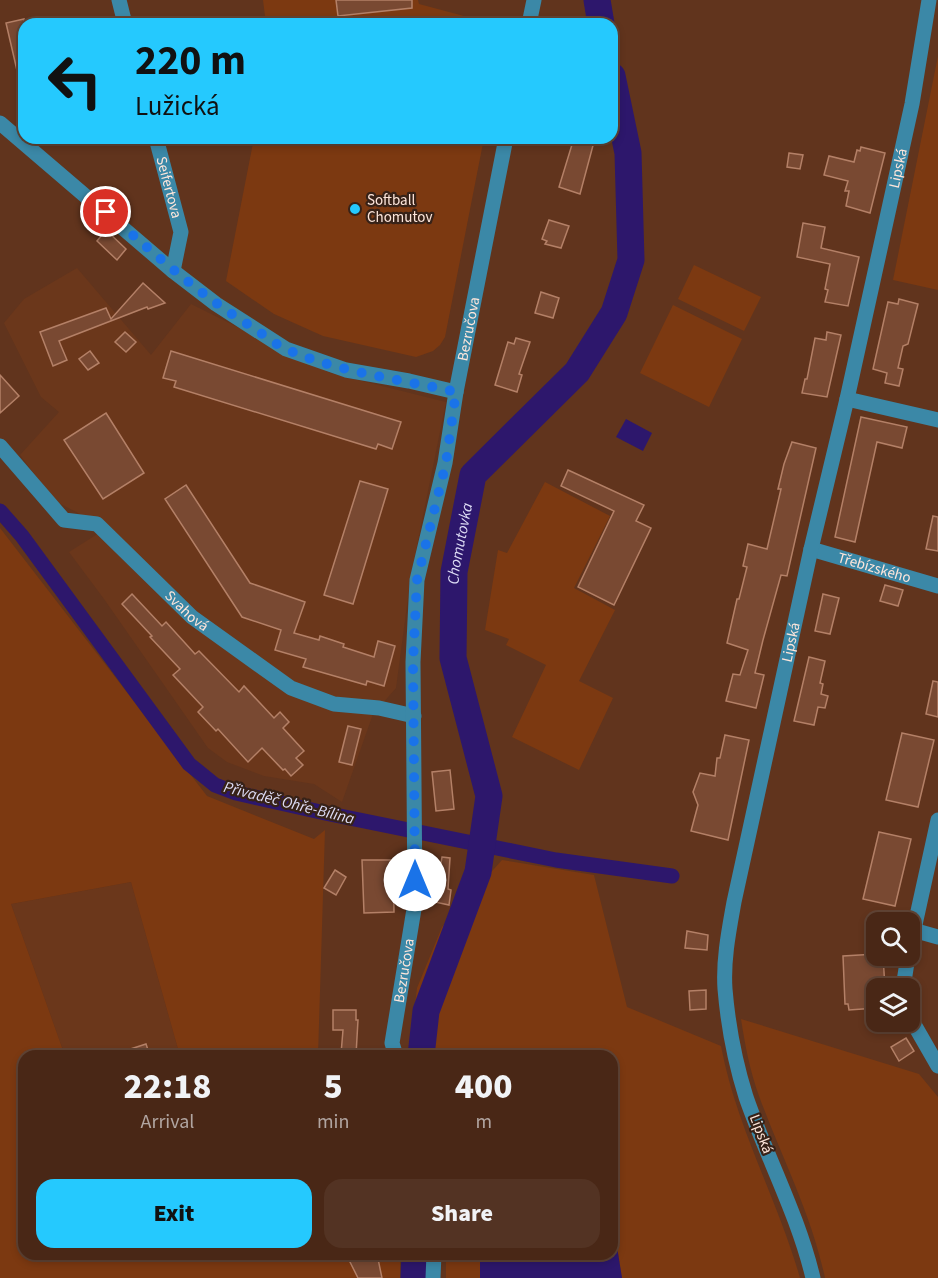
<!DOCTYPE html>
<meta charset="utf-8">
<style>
body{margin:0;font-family:"Source Sans 3",sans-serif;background:#533323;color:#f1f3f6;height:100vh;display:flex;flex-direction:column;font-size:22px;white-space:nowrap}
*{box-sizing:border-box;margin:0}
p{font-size:20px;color:#b1a5a1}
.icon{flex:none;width:33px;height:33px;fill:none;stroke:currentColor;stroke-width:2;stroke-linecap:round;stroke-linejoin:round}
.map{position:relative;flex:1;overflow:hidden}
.details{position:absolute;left:18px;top:1050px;width:600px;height:210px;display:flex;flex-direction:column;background:#492716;border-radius:18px;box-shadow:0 3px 9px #0003,0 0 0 2px #614435}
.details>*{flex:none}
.hud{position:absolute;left:18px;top:18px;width:600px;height:126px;border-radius:18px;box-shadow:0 3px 9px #0003,0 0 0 2px #614435;background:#25c9fe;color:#111;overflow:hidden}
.buttons{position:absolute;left:866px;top:912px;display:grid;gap:12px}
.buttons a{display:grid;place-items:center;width:54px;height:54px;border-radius:12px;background:#492716;box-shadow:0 3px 9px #0003,0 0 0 2px #614435;font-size:30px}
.pin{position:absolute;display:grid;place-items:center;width:51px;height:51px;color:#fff;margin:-26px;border:3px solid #fff;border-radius:50%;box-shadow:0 2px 6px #0007}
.me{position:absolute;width:66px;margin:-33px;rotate:0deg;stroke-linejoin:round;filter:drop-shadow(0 0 4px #0008)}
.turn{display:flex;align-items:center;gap:21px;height:126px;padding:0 18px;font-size:27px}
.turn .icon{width:78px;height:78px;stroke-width:2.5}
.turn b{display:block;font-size:42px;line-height:51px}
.eta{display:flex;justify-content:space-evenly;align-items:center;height:102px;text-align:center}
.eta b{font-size:36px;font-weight:800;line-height:42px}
.action{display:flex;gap:12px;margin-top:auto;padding:12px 18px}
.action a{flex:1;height:69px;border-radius:18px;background:#25c9fe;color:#111;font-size:24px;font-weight:800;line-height:69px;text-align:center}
.action a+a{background:#533323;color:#f1f3f6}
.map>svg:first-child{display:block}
.built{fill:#6b371b}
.green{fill:#7c3911}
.water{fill:#2d176c}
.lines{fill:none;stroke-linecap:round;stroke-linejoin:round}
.canal{stroke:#2d176c;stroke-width:15}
.river{stroke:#2d176c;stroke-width:27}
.building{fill:#794932;stroke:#b48067;stroke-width:1.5}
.minor{stroke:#3b88a7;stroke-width:15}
.route{stroke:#1a73e8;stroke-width:10;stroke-dasharray:0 18}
.poi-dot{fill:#25c9fe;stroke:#372218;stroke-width:2}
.labels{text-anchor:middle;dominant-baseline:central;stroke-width:4.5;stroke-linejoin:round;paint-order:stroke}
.street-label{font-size:15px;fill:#fee6db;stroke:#372218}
.poi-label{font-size:15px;fill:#fee6db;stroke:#372218;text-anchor:start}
.water-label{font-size:16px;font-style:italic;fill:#dddcf5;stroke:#372218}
</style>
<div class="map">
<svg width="938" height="1278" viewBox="0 0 938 1278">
<rect width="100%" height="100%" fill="#61341d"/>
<!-- built -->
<g class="built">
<path d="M77,268L151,355L191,304L330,373L446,402L411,575L396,688L373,714L342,802L314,784L264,776L227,762L208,748L104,599L69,552L99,533L80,514L55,501L20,455L59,412L41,397L4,323L24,299Z"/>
<path d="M131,882L180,1056H65L11,904Z"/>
</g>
<!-- green -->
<g class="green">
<path d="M263,0H418L419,4L494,24H266Z"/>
<path d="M938,56V290L893,280Z"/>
<path d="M254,138H484L445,337L440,345L433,351L416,357L323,336L274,314L226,281Z"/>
<path d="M694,265L761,297L744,331L678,299Z"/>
<path d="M673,305L742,339L709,407L640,373Z"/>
<path d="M545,482L610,516L574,588L615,610L579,681L613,698L579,770L512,737L546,665L506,645L509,639L485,630L498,550L507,553Z"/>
<path d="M0,528L207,796L314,839L325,830L318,1056H180L131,882L11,904L65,1056H24V1254H400V1278H0Z"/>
<path d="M502,860L594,875L627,1007L721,1046C736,1127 778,1200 800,1278H622L617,1247L612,1232V1056H412L410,1047L417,988L442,927Z"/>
<path d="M741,1019L919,1074L938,1097V1278H825C812,1215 781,1156 759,1096C750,1071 745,1045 741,1019Z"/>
<rect x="446" y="1254" width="34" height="24"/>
</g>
<!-- water -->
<g class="water">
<path d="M626,419L652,433L643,451L616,437Z"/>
<path d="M612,1232L617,1247L622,1278H480V1254H612Z"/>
</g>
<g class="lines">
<!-- canal -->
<path class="canal" d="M0,511L22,536L189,764L215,785L236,793L325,813L556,860L672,876"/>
<!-- river -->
<g class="river">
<path d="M597,0L601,24"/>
<path id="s1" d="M421,1056L426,1011L478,872L489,796L453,658L454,572L473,475L577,372L614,313L631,260L628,153L612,76"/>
<path d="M414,1278L415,1254"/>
</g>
</g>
<!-- building -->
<g class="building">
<path d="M336,0H412V8L338,16Z"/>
<path d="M24,19V78L19,79L6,23Z"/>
<path d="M574,138H595L580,194L559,187Z"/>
<path d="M861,147L885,153L870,213L846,206L849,191H845L848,181L824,175L829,156L854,162L857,150L860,151Z"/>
<path d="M789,153L803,155L800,169L787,167Z"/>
<path d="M549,220L569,226L561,248L545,244L547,241L542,239Z"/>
<path d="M803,223L825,227L821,248L859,257L848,306L825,302L828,290L825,289L830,264L797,257Z"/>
<path d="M106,230L126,249L117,260L97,241Z"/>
<path d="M143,283L165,303L148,309L147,307L59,341L67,360L53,366L40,332L106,308L111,319Z"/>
<path d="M541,292L559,298L553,318L535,313Z"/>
<path d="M899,299L918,304L908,344L903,346L898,368L903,369L899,386L885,383L887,373L873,369L888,302L898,304Z"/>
<path d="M125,332L136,342L126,352L115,342Z"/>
<path d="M827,332L841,335L827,397L802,393L805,379H807L815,338L826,340Z"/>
<path d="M516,338L530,342L519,374L522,375L517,392L495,385L508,342L514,344Z"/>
<path d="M90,351L99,363L88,370L79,359Z"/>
<path d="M171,351L401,422L392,449L378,444L376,449L174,387L176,381L163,378Z"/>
<path d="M0,375L19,396L0,413Z"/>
<path d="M106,413L144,473L103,499L64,440Z"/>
<path d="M861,417L907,427L902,448L877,442L855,542L835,537Z"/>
<path d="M792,442L816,448L787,576L781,575L763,640L755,673L764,675L756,708L726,701L733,674L740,675L748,650L727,643L737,599H739L747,567L743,566L748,544L767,549L781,489H778L784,464Z"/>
<path d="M568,470L644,505L636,521L651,528L614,605L578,587L614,511L561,486Z"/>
<path d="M360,481L388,489L353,604L324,595Z"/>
<path d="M186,485L250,583L305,602L294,633L319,640L320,636L344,644L343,647L374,657L378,641L395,646L384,686L367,681L366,685L303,667L306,659L275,650L281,630L242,617L165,499Z"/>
<path d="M933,516L938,517V551L926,549Z"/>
<path d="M885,585L903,590L898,606L880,601Z"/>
<path d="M132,594L162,626L166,622L195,654L199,651L239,692L244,686L274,718L280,712L289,722L283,728L304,751L296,758L303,765L291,776L285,769L283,770L262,748L248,762L218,729L216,731L198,712L203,707L173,675L180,669L150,637L152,636L122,604Z"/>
<path d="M823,594L839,598L830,634L815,631Z"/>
<path d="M809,657L825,661L820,683L823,684L821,694L828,696L825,708L818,707L814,725L794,721Z"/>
<path d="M933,681L938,682V717L926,714Z"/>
<path d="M348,726L361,729L352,765L339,762Z"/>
<path d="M902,733L934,740L918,807L886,800Z"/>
<path d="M725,735L749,740L728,840L691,831L698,805L693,792L700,773L715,776L717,758H720Z"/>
<path d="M450,770L454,809L436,811L432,772Z"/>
<path d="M879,832L911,839L895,906L863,899Z"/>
<path d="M442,857L450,858L448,889L451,890L449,905L435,902Z"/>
<path d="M362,860H393L394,912L364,913Z"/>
<path d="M335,870L346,877L336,895L324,888Z"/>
<path d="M687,931L708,935L707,950L685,948Z"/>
<path d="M876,954V956H883L885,988H876V1008L849,1010L848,1004H845L843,956Z"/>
<path d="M706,990V1009L690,1010L689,991Z"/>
<path d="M333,1010H356V1020H358L356,1055L341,1054L343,1030H333Z"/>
<path d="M906,1038L914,1051L899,1061L891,1047Z"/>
<path d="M146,1044L150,1056H116L115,1054Z"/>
<path d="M346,1254H377L382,1278H358Z"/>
</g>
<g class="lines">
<!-- minor -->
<g class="minor">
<path d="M119,0L125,24"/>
<path d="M529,24L534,0"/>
<path d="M0,123L173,271L216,304L286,349L346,370L409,381L456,392"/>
<path id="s2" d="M156,138L181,232L173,271"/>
<path d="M847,399L938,420"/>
<path id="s3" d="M0,446L64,520L97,524L192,617L291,688L334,704L379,708L414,716"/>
<path id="s4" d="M811,549L938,586"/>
<path d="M913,930L938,937"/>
<path d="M909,952L938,820"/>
<path d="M903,988L908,956"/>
<path d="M909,1007L915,1026L938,1066"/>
<path id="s5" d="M396,1056L392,1043L415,903L413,662L417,580L445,463L456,392L506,138"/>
<path d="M433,1278L434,1254"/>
<path id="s6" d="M813,1278C798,1215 767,1158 746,1097C735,1062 728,1025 725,989C723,960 729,930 734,902L811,549L847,399L912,104L929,0"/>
</g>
</g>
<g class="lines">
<!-- route -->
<path class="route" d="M106,212C153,252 197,293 249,325C262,333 274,344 288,350C341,373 400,379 456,392L446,463L417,580L413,663L415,880"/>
</g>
<!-- markers -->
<circle class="poi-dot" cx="355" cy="209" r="6"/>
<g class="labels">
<!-- street labels -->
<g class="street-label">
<text stroke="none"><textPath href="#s6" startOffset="1143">Lipská</textPath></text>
<text stroke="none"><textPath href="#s2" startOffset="51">Seifertova</textPath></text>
<text stroke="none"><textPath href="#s5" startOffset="735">Bezručova</textPath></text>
<text stroke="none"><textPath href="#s4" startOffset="66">Třebízského</textPath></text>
<text stroke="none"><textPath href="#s3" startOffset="256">Svahová</textPath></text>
<text stroke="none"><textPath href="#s6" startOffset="657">Lipská</textPath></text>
<text stroke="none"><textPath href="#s5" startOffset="87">Bezručova</textPath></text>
<text transform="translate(761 1134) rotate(69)">Lipská</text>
</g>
<!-- poi labels -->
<g class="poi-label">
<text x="367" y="200">Softball<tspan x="367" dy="17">Chomutov</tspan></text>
</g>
<!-- water labels -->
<g class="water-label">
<text stroke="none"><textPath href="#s1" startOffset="528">Chomutovka</textPath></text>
<text transform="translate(289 803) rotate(14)">Přivaděč Ohře-Bílina</text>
</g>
</g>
</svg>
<div class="buttons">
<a><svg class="icon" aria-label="search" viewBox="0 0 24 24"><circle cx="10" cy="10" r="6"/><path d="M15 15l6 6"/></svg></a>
<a><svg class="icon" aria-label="layers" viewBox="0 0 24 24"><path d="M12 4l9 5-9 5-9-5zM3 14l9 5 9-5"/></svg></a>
</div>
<div class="pin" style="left:106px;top:212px;background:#d93025"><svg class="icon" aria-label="arrive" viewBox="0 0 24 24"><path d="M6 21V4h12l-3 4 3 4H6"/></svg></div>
<svg class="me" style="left:415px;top:880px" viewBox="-20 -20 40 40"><circle r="19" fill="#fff"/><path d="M0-13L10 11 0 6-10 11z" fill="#1a73e8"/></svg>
<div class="hud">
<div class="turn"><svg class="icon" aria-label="left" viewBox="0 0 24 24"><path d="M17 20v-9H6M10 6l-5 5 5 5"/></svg><div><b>220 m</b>Lužická</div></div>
</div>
<section class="details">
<div class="eta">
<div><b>22:18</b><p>Arrival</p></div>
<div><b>5</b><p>min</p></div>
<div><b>400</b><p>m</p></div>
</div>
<div class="action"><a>Exit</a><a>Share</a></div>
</section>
</div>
